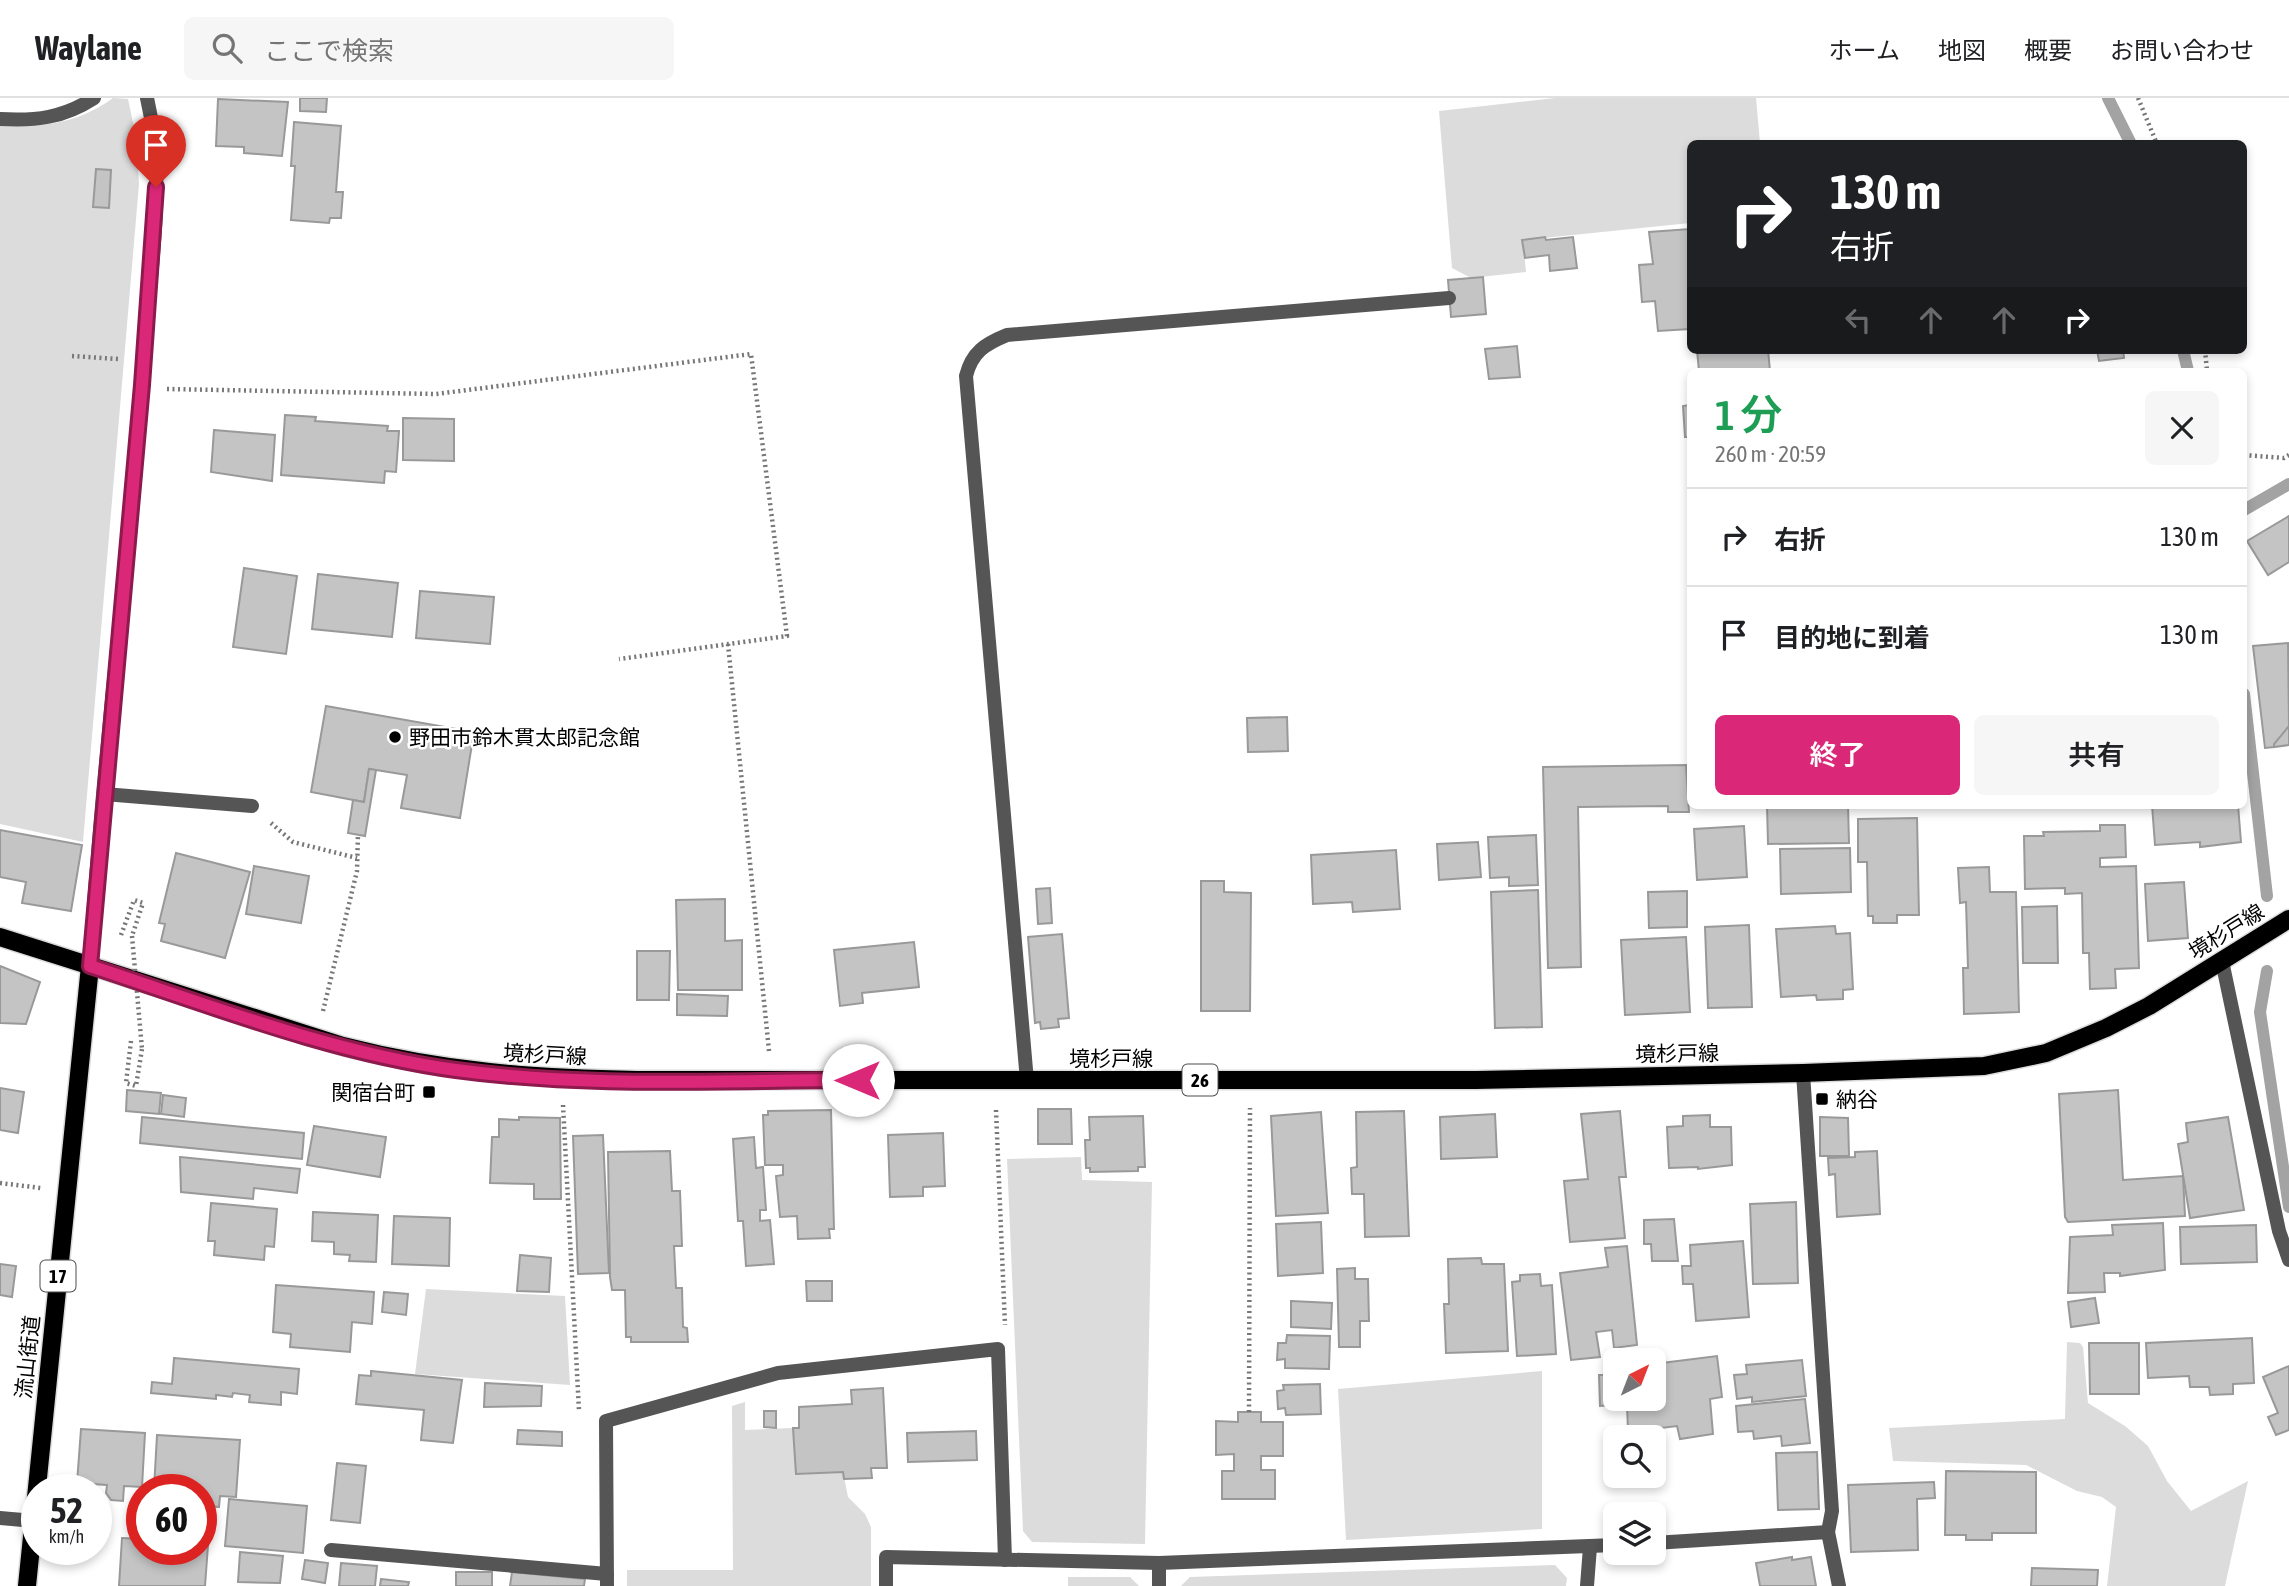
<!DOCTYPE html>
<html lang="ja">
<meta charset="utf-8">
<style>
body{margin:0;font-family:"Asap Condensed","Noto Sans JP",sans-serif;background:#f6f6f6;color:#202124;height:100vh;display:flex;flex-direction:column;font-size:26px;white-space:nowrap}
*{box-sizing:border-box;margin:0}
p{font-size:23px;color:#757577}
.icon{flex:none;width:38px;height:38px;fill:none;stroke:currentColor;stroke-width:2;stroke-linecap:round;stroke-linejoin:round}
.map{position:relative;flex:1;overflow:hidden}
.sheet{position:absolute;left:1687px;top:270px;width:560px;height:441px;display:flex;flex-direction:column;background:#fff;border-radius:10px;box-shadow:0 4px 10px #0003}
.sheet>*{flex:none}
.top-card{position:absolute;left:1687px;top:42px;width:560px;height:214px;border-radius:10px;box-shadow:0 4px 10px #0003;background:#202124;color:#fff;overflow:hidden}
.needle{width:46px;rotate:42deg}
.buttons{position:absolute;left:1603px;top:1250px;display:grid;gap:14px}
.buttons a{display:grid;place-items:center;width:63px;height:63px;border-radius:10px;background:#fff;box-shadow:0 4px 10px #0003;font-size:35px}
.speed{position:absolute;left:21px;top:1376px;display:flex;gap:14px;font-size:35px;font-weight:700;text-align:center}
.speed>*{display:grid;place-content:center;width:91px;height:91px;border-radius:50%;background:#fff;box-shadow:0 4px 10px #0003;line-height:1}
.speed small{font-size:18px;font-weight:400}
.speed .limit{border:10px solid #d22;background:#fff;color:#111}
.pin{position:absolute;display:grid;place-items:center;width:60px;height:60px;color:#fff;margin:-72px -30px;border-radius:50% 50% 50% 0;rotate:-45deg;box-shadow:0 0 7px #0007}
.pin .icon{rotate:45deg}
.me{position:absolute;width:77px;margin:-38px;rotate:270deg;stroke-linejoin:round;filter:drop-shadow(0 0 5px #0008)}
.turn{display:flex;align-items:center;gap:24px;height:147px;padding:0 28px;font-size:32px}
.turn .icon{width:91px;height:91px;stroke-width:2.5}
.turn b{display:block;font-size:49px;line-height:60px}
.lanes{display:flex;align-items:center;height:66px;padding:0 28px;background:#0003;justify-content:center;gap:35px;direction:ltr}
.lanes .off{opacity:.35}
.round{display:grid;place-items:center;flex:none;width:74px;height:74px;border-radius:10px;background:#f6f6f6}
.head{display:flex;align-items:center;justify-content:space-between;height:119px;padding:0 28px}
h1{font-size:42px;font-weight:600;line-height:52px;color:#1e9e55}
.action{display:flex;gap:14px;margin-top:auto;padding:14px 28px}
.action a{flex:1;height:80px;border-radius:10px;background:#db2777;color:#fff;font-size:28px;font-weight:600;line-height:80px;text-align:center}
.action a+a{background:#f6f6f6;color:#202124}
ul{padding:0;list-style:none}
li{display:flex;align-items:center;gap:21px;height:98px;padding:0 28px;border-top:2px solid #e0e0e0}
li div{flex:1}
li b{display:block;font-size:26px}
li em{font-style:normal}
header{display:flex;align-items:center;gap:42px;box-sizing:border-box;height:98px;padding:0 35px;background:#fff;border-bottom:2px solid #e0e0e0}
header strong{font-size:33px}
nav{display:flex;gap:38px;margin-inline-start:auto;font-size:24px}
.search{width:490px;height:63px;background:#f6f6f6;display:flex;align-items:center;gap:18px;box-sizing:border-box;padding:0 24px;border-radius:10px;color:#757577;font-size:26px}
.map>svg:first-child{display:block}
.green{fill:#dcdcdc}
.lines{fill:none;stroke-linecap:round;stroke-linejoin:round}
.stream{stroke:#a3a3a3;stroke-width:12}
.building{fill:#c4c4c4;stroke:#999;stroke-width:2}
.primary-casing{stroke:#dbdbdb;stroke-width:21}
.path{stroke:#777;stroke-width:4.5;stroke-dasharray:2 3.5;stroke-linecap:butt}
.lane{stroke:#555;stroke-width:14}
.street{stroke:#555;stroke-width:14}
.primary{stroke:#000;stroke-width:18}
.path-bridge{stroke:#777;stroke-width:4.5;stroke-dasharray:2 3.5;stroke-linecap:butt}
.route-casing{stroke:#8e194d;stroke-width:18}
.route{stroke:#db2777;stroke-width:12}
.poi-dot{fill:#000;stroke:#fff;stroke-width:2.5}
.labels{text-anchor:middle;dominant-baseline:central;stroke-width:5;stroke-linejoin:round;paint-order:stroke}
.shield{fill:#fff;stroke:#4c4c4c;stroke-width:2}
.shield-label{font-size:19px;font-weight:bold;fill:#000}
.poi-label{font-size:21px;fill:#000;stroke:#fff;text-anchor:start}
.street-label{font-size:21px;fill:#000;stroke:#fff}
</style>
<header>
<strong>Waylane</strong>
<div class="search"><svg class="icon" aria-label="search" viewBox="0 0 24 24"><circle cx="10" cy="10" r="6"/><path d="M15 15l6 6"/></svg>ここで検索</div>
<nav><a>ホーム</a><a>地図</a><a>概要</a><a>お問い合わせ</a></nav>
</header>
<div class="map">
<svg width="2289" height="1488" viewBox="0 0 2289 1488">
<rect width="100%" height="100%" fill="#fff"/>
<!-- green -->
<g class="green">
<path d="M113,0L128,1L136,39L139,86L83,744L0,726V28C43,29 77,26 113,0Z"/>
<path d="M1555,0H1756L1760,45L1690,46V125L1523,142L1526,174L1471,180L1452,170L1439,13Z"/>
<path d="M1081,1059L1082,1082L1152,1084L1145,1446L1032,1444L1023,1433L1007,1061Z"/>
<path d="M426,1191L565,1198L570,1287L415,1276Z"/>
<path d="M2067,1244L2080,1245L2083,1249L2088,1305L2125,1328L2148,1348L2167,1383L2191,1413L2248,1383L2225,1488H2107L2116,1409L2102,1399L2077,1393L2026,1367L1893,1363L1889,1330L2065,1321Z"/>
<path d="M1542,1273V1431L1346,1442L1338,1291Z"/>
<path d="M745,1304V1332L793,1330L796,1376L843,1374L848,1399L865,1416L871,1429V1488H627V1472H733L732,1308Z"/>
<path d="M1555,1467L1567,1480L1566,1488H1181L1190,1479Z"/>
<path d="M1068,1479H1130L1139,1488H1068Z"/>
</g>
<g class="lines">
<!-- stream -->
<g class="stream">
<path d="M2108,0L2131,46"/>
<path d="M2183,252L2188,273"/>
<path d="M2244,412L2289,386"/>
<path d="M2244,596L2267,798"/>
<path d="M2267,873L2260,914L2289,1109"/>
</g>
</g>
<!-- building -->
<g class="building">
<path d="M300,0H327L326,14L300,13Z"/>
<path d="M218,1L288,4L282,58L244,55V49L216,48Z"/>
<path d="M294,24L341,28L336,94H343L341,120H330L329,125L291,122L295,68H291Z"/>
<path d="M96,71L111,72L109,110L93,109Z"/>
<path d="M1690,131V231L1658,233L1655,203L1642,204L1639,167L1653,166L1649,134Z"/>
<path d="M1545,139L1546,142L1573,139L1577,170L1550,173L1549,157L1525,160L1522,142Z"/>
<path d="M1483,179L1486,216L1451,219L1448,182Z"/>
<path d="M1517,248L1520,279L1489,281L1485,251Z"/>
<path d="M1697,252H1768L1770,273H1699Z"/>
<path d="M2097,252H2123L2124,260L2099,263Z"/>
<path d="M1690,307V339H1685L1683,308Z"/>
<path d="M285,317L316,319L315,323L388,328L387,333H399L396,374L385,373L384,385L281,377Z"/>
<path d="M403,320L454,321V363L403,362Z"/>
<path d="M214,332L275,337L272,383L211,374Z"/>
<path d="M2289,418V464L2268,477L2247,443Z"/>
<path d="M244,470L297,478L286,556L233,549Z"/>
<path d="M318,476L398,485L392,539L312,531Z"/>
<path d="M420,493L494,499L490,546L416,540Z"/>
<path d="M2288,545L2289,628L2274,649L2265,650L2253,548Z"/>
<path d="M326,608L474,634L460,720L401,710L407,677L376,672L369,671L364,704L311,694Z"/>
<path d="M1287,619L1288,653L1248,654L1247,620Z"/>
<path d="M2289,628V647L2274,649V646Z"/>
<path d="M1686,667L1689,714H1668V708L1578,709L1581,869L1548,870L1543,669Z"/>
<path d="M369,671L376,672L365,738L348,735L353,702L364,704Z"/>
<path d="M1767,707H1848L1849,745L1768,746Z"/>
<path d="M2152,707H2238L2241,744L2200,749V744L2155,747Z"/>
<path d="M1917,720L1919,817H1897V825H1873V818H1868L1867,764H1858V721Z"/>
<path d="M2100,727H2125L2126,759L2100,760V769L2136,768L2139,870L2115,871L2116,890L2090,891L2089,855H2083L2082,795L2065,796V790L2025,791L2024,738H2044L2043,734L2100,733Z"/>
<path d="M1744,728L1747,779L1697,782L1694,731Z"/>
<path d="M0,732L82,747L71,813L22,805L26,784L0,779Z"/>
<path d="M1536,737L1538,787L1509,788V779L1490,780L1488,739Z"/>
<path d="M1478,744L1481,779L1439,782L1437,746Z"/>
<path d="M1850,750L1851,794L1781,796L1780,751Z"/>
<path d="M1396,752L1400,811L1353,814L1352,804L1313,806L1311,757Z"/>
<path d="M176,755L250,774L225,860L161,843L165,826L159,825Z"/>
<path d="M254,768L309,778L301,825L246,816Z"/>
<path d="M1989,769L1990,794H2016L2019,914L1964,916L1963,870H1968L1966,804L1960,805L1958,770Z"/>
<path d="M1201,783H1224V794L1251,795L1250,913H1201Z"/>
<path d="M2184,784L2188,840L2148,843L2145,786Z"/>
<path d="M1050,790L1052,825L1038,826L1036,791Z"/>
<path d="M1538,792L1542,929L1495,930L1491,794Z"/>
<path d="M1687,793V829L1649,830L1648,794Z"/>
<path d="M725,801V843L742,842V892H678L676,802Z"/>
<path d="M2057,808L2058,865H2023L2022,809Z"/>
<path d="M1749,827L1752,909L1708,910L1705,829Z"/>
<path d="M1835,828L1836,836L1850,835L1853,891L1843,892V901L1817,902L1816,897L1781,899L1776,831Z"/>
<path d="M1062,836L1069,920L1058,921L1059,929L1041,931L1040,924L1035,925L1028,839Z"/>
<path d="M1686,839L1690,914L1625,917L1621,842Z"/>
<path d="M914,844L919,889L862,895L863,905L840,908L834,852Z"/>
<path d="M637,853H670L669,902H637Z"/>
<path d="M0,868L40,884L26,926L0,925Z"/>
<path d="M677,896L728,898L727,918L677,917Z"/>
<path d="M0,990L24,994L18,1035L0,1032Z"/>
<path d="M127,992L161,995L159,1016L126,1013Z"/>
<path d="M2118,992L2123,1082L2183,1078L2185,1118L2068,1124L2065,1119L2059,996Z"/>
<path d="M163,997L186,1000L184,1019L161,1016Z"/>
<path d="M1038,1011H1071L1072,1046H1038Z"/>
<path d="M831,1012L834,1131H829L830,1140L798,1141L797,1118L780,1119L776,1078L783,1077V1067H765L763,1017H768V1013Z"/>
<path d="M1404,1013L1409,1138L1365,1139L1364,1096H1352L1351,1070L1357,1069L1356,1014Z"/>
<path d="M1620,1013L1626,1079H1619L1625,1140L1570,1144L1564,1083L1588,1081L1581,1016Z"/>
<path d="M1321,1014L1328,1115L1276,1118L1271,1018Z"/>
<path d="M1495,1016L1497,1059L1441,1061L1440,1019Z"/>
<path d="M1710,1017V1029H1731L1732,1067L1698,1071V1069L1669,1070L1667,1029L1683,1028V1018Z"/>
<path d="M1143,1018L1145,1069H1138V1073L1090,1074V1070H1086L1085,1042H1090L1089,1019Z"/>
<path d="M142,1019L304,1035L302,1061L140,1045Z"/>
<path d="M519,1019L560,1020L561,1101H534V1086L490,1085L492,1039H499V1021L519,1022Z"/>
<path d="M1820,1019L1848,1020L1849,1058H1820Z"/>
<path d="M2228,1019L2244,1112L2190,1120L2178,1046L2188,1044L2186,1025Z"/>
<path d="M314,1028L386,1039L380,1079L307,1067Z"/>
<path d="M943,1035L945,1088L923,1089V1098L890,1099L888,1037Z"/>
<path d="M603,1037L609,1175L578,1176L573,1038Z"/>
<path d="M754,1039L756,1070L763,1069L766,1112H760V1123L770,1122L774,1166L746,1168L743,1123H738L733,1041Z"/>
<path d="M670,1053L672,1093H680L682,1148H674L676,1190H682L683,1229L687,1230L688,1244H631V1239H626L625,1192H612L610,1179L608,1054Z"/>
<path d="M1877,1053L1880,1116L1837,1119L1835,1076L1829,1077L1828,1060L1855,1059V1054Z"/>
<path d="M180,1059L300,1071L297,1095L254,1090L253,1101L181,1094Z"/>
<path d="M1796,1104L1798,1185L1753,1186L1750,1106Z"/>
<path d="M211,1105L277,1111L274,1149L265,1148L264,1162L214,1157L215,1143H208Z"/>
<path d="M313,1114L378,1117L376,1164L349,1163L350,1157L334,1156V1144L312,1143Z"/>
<path d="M394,1118L450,1120L449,1168L392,1166Z"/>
<path d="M1674,1121L1678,1163H1652L1651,1146H1644V1122Z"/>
<path d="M1321,1124L1323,1175L1278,1178L1276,1126Z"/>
<path d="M2163,1125L2165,1172L2120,1178V1175H2104L2105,1194L2068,1195L2070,1139L2113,1137L2112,1127Z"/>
<path d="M2256,1127L2257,1164L2181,1166L2180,1129Z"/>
<path d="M1743,1143L1749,1219L1696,1223L1693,1186H1683L1682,1168H1691L1690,1147Z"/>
<path d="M1627,1148L1637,1247L1614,1250L1612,1232L1596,1234L1600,1259L1571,1262L1560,1175L1608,1169L1605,1150Z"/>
<path d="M520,1157L551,1160L549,1194L517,1193Z"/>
<path d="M1481,1160L1482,1166H1504L1508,1253L1446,1255L1444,1206H1449L1448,1161Z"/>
<path d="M0,1166L16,1168L12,1199L0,1197Z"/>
<path d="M1355,1170V1181H1368L1369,1223H1360V1249H1339L1337,1171Z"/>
<path d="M1540,1176L1541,1188L1552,1187L1556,1256L1517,1258L1512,1184L1520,1183V1177Z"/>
<path d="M806,1183H832V1203H807Z"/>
<path d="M276,1187L374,1194L372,1226L352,1224L350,1254L290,1249L291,1236L273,1234Z"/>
<path d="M384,1194L408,1196L406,1217L382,1214Z"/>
<path d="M2095,1200L2099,1225L2071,1229L2068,1204Z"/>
<path d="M1291,1203L1332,1205L1331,1231L1291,1229Z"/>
<path d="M1287,1237L1330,1238L1329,1271L1285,1270V1261L1277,1262L1278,1245H1286Z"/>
<path d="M2252,1240L2254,1285L2233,1286V1296L2210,1297L2209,1289H2190L2189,1278L2148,1280L2146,1245Z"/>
<path d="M2089,1245H2139V1296H2090Z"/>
<path d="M1717,1258L1722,1299L1710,1301L1713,1336L1680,1341L1677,1328L1628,1334L1627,1306L1600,1308L1599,1277H1615V1300H1654V1266Z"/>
<path d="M174,1260L299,1271L297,1296L281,1294V1307L249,1304L250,1297L233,1295L232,1299L216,1297V1301L151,1295L152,1284L172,1286Z"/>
<path d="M1802,1262L1806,1298L1752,1304V1299L1737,1301L1734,1277L1747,1276L1746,1267Z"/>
<path d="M2289,1268V1332L2276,1337L2268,1319L2278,1315L2263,1279Z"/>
<path d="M371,1273L462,1282L453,1345L421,1342L424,1312L356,1306L359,1277L371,1278Z"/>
<path d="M485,1285L542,1288L541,1308L484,1309Z"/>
<path d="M1320,1286L1321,1316L1286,1317L1285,1310L1278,1311L1277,1293L1284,1292L1283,1287Z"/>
<path d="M883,1290L887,1370H871L872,1380L844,1381L843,1374L796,1376L793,1330H799V1309L852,1306L851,1292Z"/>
<path d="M1805,1301L1810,1345L1782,1348L1781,1338L1754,1341L1753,1333L1738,1334L1736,1308Z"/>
<path d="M764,1313H776V1330L764,1329Z"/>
<path d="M1238,1314H1261V1324H1283V1358H1261V1372H1275V1401H1222V1373H1234V1356L1216,1357V1323L1238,1324Z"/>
<path d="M81,1331L145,1335L142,1389L124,1388L123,1403L111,1402L106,1395L107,1387L77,1385Z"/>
<path d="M518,1332L562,1334V1348L517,1346Z"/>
<path d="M976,1333L977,1362L908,1364L907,1335Z"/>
<path d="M157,1337L240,1342L236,1399L220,1398L219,1409L201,1408V1391H154Z"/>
<path d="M1817,1354L1819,1411L1778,1412L1776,1355Z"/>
<path d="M337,1365L366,1368L360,1425L331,1422Z"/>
<path d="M1946,1373L2036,1374V1435H1992V1442H1966V1437H1945Z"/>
<path d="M1934,1384L1935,1400L1917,1401L1918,1452L1851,1454L1848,1387Z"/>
<path d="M229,1401L307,1408L303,1455L225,1448Z"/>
<path d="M122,1440L142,1441V1451H201V1446L208,1447L205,1488H119Z"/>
<path d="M240,1454L283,1458L280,1485L238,1484Z"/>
<path d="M1792,1459V1462L1811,1459L1816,1488H1760L1756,1465Z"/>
<path d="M305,1462L328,1465L325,1485L302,1481Z"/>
<path d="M341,1465L377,1468L375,1488H339Z"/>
<path d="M2032,1470L2098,1472L2097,1488H2031Z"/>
<rect x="456" y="1474" width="36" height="14"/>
<path d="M512,1474L585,1481L584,1488H510Z"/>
<path d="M381,1481L409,1484L408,1488H380Z"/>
</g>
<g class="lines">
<!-- primary casing -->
<g class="primary-casing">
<g id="primary">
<path d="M0,839L343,948C445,974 533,980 637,982H1476L1803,975L1984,968L2046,955L2106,930L2149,908L2289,821"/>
<path d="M27,1488L90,868"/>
</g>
</g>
<!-- path -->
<g class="path">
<path d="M2138,0L2157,46"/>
<path d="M2205,252L2207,273"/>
<path d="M72,258L118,261"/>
<path d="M167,291L436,296L751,256L787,538L619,561"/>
<path d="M2244,357L2284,360L2289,357"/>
<path d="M728,546L769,953"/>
<path d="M271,725L293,744L357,760"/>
<path d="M121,837L134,802L143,805L132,838"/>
<path d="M323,913L357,773L358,736"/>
<path d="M131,943L126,985L136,988L142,951"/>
<path d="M563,1007L579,1313"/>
<path d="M996,1012L1005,1227"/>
<path d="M0,1085L41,1090"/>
<path d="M1249,1314L1250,1010"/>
</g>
<!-- lane -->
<g class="lane">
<path d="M0,21C36,23 63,20 94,0"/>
<path d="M104,696L252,708"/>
<path d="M2222,863L2279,1133L2289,1162"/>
<path d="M1803,975L1832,1413L1828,1434"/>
<path d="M1027,983L966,278C972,254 985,246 1007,237L1449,200"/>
<path d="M0,1420L34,1423"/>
<path d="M331,1452L607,1476"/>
</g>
<!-- street -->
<g class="street">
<path d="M90,868C102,664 129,461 144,257C150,173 167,83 147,0"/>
<path d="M1654,1445L1828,1434L1839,1488"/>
<path d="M607,1488L606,1323L778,1275L998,1251L1005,1462"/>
<path d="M886,1488V1459L1159,1465L1615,1447"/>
<path d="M1159,1488V1465"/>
<path d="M1587,1488L1590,1449"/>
</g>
<!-- primary -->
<use href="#primary" class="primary"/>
<!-- path-bridge -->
<path class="path-bridge" d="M132,838L142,951"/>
</g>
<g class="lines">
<!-- route casing -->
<g class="route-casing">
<path id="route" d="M156,89L142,287L90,868C209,907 331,955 456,972C588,990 724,982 858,982"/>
</g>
<!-- route -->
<use href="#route" class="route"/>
</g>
<!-- markers -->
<g class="poi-dot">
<circle cx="395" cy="639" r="7"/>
<rect x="422" y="987" width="14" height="14" rx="3.5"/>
<rect x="1815" y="994" width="14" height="14" rx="3.5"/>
</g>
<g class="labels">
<!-- shield labels -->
<g class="shield">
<rect x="1182.5" y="966.5" width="35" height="31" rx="5"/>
<rect x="40.5" y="1162.5" width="35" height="31" rx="5"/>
</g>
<g class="shield-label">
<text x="1200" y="982">26</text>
<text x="58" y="1178">17</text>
</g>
<!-- poi labels -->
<g class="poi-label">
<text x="409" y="639">野田市鈴木貫太郎記念館</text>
<text x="415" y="994" text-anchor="end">関宿台町</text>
<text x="1836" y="1001">納谷</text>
</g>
<!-- street labels -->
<g class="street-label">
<text transform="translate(2226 833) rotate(-32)">境杉戸線</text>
<text transform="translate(1677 955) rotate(-1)">境杉戸線</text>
<text transform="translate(545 956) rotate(3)">境杉戸線</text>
<text x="1111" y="960">境杉戸線</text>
<text transform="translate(27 1259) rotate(-84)">流山街道</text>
</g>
</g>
</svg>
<div class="buttons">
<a><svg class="needle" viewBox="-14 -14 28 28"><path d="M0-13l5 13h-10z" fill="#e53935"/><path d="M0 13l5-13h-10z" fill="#757577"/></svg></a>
<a><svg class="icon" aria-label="search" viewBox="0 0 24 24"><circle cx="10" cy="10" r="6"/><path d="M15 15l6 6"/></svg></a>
<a><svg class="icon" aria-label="layers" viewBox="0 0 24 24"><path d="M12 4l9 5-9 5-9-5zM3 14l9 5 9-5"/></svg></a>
</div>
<div class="speed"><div>52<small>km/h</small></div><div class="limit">60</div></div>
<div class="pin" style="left:156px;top:89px;background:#d93025"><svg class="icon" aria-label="arrive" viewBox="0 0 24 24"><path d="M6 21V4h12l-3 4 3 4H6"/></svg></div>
<svg class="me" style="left:858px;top:982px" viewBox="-20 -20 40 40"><circle r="19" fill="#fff"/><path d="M0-13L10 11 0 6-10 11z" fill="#db2777"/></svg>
<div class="top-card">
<div class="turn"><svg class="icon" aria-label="right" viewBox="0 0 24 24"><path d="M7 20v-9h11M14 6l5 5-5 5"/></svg><div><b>130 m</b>右折</div></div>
<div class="lanes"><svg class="icon off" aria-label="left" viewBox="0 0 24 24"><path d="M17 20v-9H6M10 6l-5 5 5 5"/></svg><svg class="icon off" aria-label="ahead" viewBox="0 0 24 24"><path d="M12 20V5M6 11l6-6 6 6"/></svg><svg class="icon off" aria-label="ahead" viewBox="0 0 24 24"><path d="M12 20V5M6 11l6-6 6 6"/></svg><svg class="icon" aria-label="right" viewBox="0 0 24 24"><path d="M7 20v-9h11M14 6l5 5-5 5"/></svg></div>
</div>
<section class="sheet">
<div class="head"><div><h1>1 分</h1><p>260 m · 20:59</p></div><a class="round"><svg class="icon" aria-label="close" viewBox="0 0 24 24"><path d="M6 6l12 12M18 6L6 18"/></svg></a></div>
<ul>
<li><svg class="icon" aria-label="right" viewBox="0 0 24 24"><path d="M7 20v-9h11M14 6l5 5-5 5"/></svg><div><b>右折</b></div><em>130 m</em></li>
<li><svg class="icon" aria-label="arrive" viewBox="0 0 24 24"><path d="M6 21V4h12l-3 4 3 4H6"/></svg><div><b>目的地に到着</b></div><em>130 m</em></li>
</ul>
<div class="action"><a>終了</a><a>共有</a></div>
</section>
</div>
